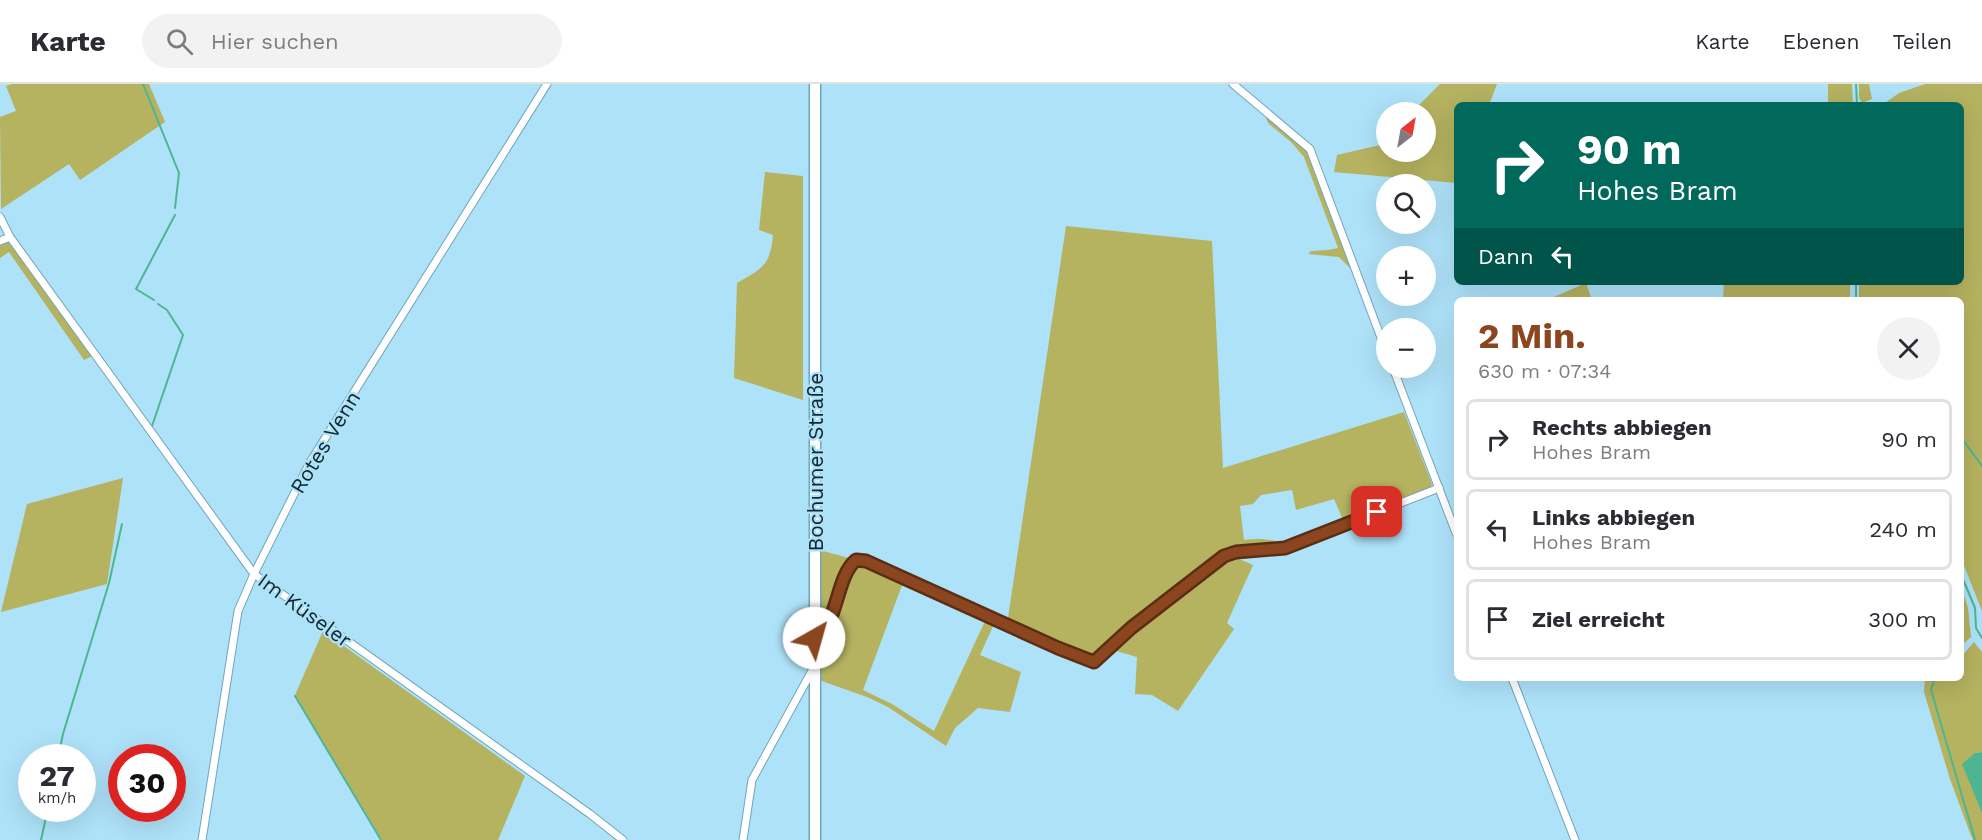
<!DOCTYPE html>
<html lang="de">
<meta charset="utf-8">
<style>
body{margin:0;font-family:"Work Sans",sans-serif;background:#f2f2f3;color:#2b2b33;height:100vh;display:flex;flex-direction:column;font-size:22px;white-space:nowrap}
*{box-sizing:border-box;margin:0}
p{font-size:20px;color:#7c7c81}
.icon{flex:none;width:33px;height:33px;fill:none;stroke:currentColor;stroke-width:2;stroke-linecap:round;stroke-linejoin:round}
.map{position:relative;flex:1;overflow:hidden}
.panel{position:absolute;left:1454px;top:213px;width:510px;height:384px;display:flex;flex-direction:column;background:#fff;border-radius:9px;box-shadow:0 6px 24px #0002}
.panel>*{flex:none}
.banner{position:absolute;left:1454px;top:18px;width:510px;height:183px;border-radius:9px;box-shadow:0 6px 24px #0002;background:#00695c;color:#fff;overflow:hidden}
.needle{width:39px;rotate:31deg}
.buttons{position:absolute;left:1376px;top:18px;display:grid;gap:12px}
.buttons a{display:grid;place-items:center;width:60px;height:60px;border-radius:50%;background:#fff;box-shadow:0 6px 24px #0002;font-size:30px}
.speed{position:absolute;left:18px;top:660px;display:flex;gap:12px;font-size:30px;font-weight:700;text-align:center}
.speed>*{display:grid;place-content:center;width:78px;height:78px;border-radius:50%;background:#fff;box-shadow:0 6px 24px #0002;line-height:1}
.speed small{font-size:15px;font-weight:400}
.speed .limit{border:9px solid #d22;background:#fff;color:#111}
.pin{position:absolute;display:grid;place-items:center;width:51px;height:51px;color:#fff;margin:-26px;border-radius:12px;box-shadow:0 3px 9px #0006}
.me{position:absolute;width:66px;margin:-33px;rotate:38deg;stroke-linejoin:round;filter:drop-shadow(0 0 4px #0008)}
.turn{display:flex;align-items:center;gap:21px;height:126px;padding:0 24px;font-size:27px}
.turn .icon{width:78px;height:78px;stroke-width:2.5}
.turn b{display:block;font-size:42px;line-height:51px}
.then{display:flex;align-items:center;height:57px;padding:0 24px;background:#0003;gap:12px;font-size:22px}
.round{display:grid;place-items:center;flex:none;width:63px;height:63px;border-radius:32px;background:#f2f2f3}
.overview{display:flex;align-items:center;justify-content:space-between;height:102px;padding:0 24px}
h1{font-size:36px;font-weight:700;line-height:45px;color:#8c461f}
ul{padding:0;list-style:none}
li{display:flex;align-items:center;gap:18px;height:81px;margin:0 12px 9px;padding:0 12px;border:3px solid #e1e1e2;border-radius:9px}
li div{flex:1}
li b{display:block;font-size:22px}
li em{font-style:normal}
header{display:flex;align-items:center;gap:36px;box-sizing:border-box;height:84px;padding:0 30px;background:#fff;border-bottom:2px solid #e1e1e2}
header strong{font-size:28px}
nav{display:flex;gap:33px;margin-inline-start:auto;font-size:21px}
.search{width:420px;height:54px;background:#f2f2f3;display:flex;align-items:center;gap:15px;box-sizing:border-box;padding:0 21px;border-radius:33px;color:#7c7c81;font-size:22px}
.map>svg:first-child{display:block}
.green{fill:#b5b260}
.water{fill:#4db691}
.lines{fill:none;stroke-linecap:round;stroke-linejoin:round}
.stream{stroke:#4db691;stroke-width:2}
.street-casing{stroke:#72a5bb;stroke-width:9}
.primary-casing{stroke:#72a5bb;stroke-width:13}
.street{stroke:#fff;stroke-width:7}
.primary{stroke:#fff;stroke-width:10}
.route-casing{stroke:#5b2e14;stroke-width:15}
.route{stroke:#8c461f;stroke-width:10}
.labels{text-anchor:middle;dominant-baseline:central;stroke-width:4.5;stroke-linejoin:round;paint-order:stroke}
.street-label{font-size:21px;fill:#122730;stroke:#aee2f9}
</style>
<header>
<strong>Karte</strong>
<div class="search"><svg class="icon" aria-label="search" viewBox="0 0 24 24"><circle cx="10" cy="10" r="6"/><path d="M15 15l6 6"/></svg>Hier suchen</div>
<nav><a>Karte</a><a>Ebenen</a><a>Teilen</a></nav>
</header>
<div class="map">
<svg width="1982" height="756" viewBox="0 0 1982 756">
<rect width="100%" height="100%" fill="#aee2f9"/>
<!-- green -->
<g class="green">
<path d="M12,0H149L165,38L80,96L69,80L1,125L0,33L16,27L6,2Z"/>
<path d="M1440,0H1497L1489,21H1456V99L1334,88L1337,71L1380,61L1386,55V68H1425V28H1412Z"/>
<path d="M1828,0H1852L1853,21H1828Z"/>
<path d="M1859,0H1869L1872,15L1862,19L1859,14Z"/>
<path d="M1925,0H1982V527L1961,474L1960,216H1859V198H1960V21H1872L1885,19L1899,9Z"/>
<path d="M1265,31L1301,59L1311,72L1350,173L1351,185L1339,173L1308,170L1311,167L1328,166L1338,164L1304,73L1291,58L1268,39Z"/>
<path d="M765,88L803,92V316L734,294L737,199C763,184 770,182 773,151L759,146Z"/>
<path d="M1066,142L1212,157L1223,384L1404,328L1432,400L1430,405L1344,438L1334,415L1296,426L1292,406L1261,411L1253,420L1240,422L1244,456C1260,454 1272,455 1287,461L1227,468L1150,520L1104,560L1094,572L1008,534Z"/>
<path d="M10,156L92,272L84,276L9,168L0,174V160Z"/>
<path d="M1724,198H1850V216H1723Z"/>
<path d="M1586,199L1592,216H1547Z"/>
<path d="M123,394L107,500L1,528L27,420Z"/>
<path d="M819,466L849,474L829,533L820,543L818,541Z"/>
<path d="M1230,473L1237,474L1253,481L1227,539L1234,545L1178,627L1152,611L1135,610L1137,573L1113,566L1217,480Z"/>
<path d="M857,479H865L904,496L863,606L892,620L934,647L986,535L994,540L980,571L1021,588L1010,628L978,624L955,644L946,662L888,623L867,613L819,596L818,555L849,484Z"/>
<path d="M1961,501L1968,524L1971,553L1962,561Z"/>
<path d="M323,547L525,692L498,756H382L295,611Z"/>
<path d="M1974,558L1982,568V668L1975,669L1982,729V756H1973L1970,749L1950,695L1924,608L1925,594H1960L1961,573Z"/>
</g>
<!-- water -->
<path class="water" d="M1982,668V729L1962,680L1975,669Z"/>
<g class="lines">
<!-- stream -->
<g class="stream">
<path d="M143,0L179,89L175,124"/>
<path d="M1856,0L1857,21"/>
<path d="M1856,198V216"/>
<path d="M154,216L136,205L175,131"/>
<path d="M152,342L183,251L167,226L158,220"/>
<path d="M1960,352L1982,382"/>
<path d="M1960,488L1975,524L1976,544L1982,554"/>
<path d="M1936,594L1934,596L1931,606L1975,756"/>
<path d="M295,612L381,756"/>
<path d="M58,674L63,650L109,499L122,440"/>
<path d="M41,756L48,724"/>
</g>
<!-- street casing -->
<g class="street-casing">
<g id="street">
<path d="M1233,0L1310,65L1386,267"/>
<path d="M0,133L10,153L254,490L590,730L623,756"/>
<path d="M0,157L10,153"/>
<path d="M1393,284L1456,449"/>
<path d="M814,554C838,546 835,493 856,476L865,477L1058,564L1094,577L1131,544L1224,472L1236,468L1285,464L1434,406L1439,403"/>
<path d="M1512,594L1575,756"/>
<path d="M202,756L238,527L254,490L309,380L547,0"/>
<path d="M743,756L752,696L814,583"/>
</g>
</g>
<!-- primary casing -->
<g class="primary-casing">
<path id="primary" d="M815,0V756"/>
</g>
<!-- street -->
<use href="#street" class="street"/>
<!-- primary -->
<use href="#primary" class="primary"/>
</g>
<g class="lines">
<!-- route casing -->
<g class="route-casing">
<path id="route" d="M814,554C838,545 835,493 856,476L866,477L1058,564L1094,578L1131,544L1224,472L1236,468L1285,464L1377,428"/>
</g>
<!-- route -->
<use href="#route" class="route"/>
</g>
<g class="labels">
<!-- street labels -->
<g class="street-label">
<text transform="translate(325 358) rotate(-59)">Rotes Venn</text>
<text transform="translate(815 378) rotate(-90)">Bochumer Straße</text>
<text transform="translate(305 526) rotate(36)">Im Küseler</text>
</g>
</g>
</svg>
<div class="buttons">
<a><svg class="needle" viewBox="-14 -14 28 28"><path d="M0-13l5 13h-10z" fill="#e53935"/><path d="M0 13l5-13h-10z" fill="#7c7c81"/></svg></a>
<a><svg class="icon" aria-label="search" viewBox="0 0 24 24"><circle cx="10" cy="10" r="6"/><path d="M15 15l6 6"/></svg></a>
<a>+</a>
<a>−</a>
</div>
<div class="speed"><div>27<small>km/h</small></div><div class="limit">30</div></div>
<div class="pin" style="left:1377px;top:428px;background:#d93025"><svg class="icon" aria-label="arrive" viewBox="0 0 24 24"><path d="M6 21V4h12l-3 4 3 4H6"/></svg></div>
<svg class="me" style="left:814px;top:554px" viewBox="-20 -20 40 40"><circle r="19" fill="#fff"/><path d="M0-13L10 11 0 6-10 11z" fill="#8c461f"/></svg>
<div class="banner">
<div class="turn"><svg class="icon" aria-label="right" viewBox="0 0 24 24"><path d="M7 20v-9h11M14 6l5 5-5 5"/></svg><div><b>90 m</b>Hohes Bram</div></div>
<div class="then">Dann<svg class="icon" aria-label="left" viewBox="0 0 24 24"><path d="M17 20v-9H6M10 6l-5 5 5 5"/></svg></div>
</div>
<section class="panel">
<div class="overview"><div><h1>2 Min.</h1><p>630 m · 07:34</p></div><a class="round"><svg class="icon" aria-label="close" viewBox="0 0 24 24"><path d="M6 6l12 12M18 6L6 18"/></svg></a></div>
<ul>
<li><svg class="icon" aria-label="right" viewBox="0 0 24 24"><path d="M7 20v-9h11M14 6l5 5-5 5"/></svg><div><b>Rechts abbiegen</b><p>Hohes Bram</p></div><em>90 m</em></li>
<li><svg class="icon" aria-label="left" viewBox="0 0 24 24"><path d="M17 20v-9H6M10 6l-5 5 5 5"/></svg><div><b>Links abbiegen</b><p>Hohes Bram</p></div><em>240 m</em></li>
<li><svg class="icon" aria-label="arrive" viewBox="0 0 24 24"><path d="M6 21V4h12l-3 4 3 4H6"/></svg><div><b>Ziel erreicht</b></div><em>300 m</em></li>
</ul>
</section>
</div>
